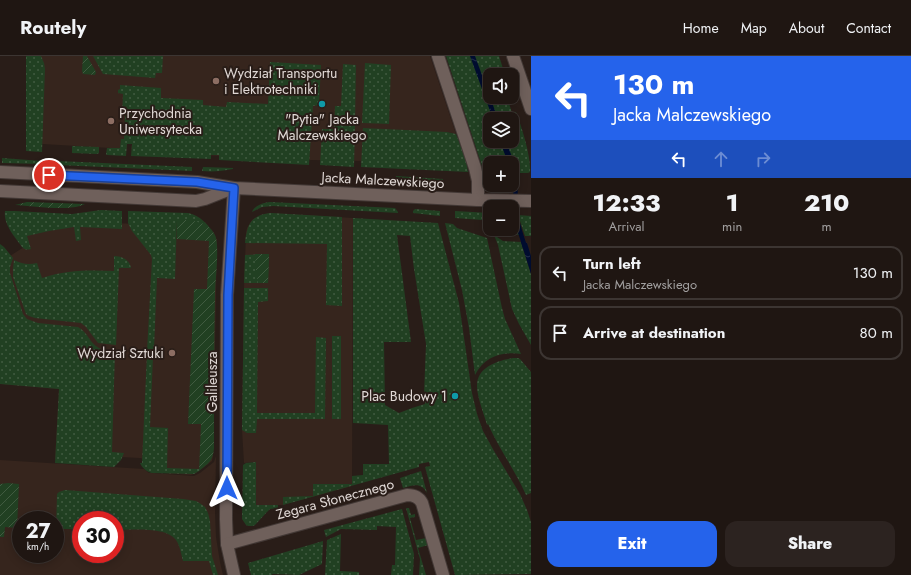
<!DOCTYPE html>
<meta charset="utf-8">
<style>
body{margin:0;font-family:Jost,sans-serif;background:#2c2320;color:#f1f3f6;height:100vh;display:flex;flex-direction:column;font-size:15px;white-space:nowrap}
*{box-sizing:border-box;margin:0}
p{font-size:13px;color:#a19f9f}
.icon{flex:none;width:22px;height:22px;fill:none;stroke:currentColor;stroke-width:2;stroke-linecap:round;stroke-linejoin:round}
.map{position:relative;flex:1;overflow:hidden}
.panel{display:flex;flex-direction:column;background:#1f1612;width:380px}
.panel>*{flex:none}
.hud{background:#2563eb;color:#fff;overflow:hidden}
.fabs{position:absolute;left:483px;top:12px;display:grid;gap:8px}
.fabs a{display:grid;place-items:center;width:36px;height:36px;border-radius:8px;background:#1f1612;box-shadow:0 2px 10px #0003,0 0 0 1px #3c3532;font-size:20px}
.speed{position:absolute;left:12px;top:455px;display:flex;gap:8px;font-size:20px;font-weight:700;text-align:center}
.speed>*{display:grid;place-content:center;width:52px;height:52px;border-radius:50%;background:#1f1612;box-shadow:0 2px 10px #0003,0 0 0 1px #3c3532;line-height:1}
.speed small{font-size:10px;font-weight:400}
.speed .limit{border:6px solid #d22;background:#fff;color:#111}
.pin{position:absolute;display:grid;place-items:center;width:34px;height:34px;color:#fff;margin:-17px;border:2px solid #fff;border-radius:50%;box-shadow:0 1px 4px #0007}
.me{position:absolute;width:44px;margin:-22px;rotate:0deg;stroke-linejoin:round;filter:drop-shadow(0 0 3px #0008)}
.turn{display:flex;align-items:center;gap:14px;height:84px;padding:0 16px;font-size:18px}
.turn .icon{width:52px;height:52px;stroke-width:2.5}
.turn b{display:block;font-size:28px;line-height:34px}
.lanes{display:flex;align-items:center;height:38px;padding:0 16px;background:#0003;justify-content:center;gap:20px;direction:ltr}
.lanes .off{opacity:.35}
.eta{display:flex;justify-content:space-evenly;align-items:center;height:68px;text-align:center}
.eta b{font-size:24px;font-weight:800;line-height:28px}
.action{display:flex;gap:8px;margin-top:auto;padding:8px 16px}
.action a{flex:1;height:46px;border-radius:12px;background:#2563eb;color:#fff;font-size:16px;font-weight:800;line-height:46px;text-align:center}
.action a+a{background:#2c2320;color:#f1f3f6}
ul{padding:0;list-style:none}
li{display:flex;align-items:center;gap:12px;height:54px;margin:0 8px 6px;padding:0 8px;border:2px solid #3c3532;border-radius:12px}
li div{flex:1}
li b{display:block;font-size:15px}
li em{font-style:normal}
header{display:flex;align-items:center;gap:24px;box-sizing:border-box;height:56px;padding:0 20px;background:#1f1612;border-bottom:1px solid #3c3532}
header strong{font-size:19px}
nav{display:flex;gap:22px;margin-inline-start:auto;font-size:14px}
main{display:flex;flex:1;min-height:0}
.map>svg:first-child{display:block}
.built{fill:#36251d;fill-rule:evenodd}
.grass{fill:url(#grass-dots);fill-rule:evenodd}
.garden{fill:url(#garden-furrows)}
.water{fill:url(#water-ripples)}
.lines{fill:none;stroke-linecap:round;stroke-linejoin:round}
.stream{stroke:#000c2f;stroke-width:4.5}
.minor-casing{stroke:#433936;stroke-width:14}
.minor{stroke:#6f605b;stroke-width:12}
.route-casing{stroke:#184099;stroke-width:10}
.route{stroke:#2563eb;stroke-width:7}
.education-dot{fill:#8d6e63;stroke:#291d18;stroke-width:1.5}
.culture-dot{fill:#0f9aa8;stroke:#291d18;stroke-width:1.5}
.labels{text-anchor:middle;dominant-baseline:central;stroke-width:4;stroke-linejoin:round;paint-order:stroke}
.poi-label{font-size:14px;fill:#e0d8d5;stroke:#291d18;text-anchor:start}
.street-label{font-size:14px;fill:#e0d8d5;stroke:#291d18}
</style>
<header>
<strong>Routely</strong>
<nav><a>Home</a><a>Map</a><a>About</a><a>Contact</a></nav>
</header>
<main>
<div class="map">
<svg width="531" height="519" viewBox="0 0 531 519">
<defs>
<pattern id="grass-dots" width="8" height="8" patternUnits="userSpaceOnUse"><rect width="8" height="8" fill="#214022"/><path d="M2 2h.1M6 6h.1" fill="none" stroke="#415b41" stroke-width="1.8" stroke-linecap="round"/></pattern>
<pattern id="garden-furrows" width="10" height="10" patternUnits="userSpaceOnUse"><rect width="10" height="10" fill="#214022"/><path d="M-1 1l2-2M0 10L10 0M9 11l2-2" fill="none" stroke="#415b41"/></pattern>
<pattern id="water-ripples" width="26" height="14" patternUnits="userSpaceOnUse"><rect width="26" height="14" fill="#000c2f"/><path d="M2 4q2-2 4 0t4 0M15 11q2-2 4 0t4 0" fill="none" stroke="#252f4c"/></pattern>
</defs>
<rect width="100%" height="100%" fill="#291d18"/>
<!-- built -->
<g class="built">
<path d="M26,0H430L456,78L447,76L361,105L310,104L136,96L131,93L132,88H127V93L26,87Z"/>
<path d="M271,157L353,162L352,430L283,449H256V406L244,407L242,374L244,232L246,177L247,172L252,164L255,162L266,158Z"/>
<path d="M146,161L214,177L217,185L213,400L212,405L196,417L191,419L161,417L141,402H139L121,401L55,403L59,333L0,328V201L10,200L24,191L10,170L75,165L136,168Z"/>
<path d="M216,400L215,457L216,481L220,506L223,519H0V404L144,413L149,417H152L194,420L200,417L209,410L214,406ZM21,464H55V498H21ZM81,464H115V498H81Z"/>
</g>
<!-- grass -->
<g class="grass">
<path d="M26,0H41L44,7L45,13L42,96L26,95Z"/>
<path d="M93,0H163L162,17H156L155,22L103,18Z"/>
<path d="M446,0H499L505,19H490V41H507L512,57L516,56C522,72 531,100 530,116L528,117H512V107H490V116H484ZM490,63H512V85H490Z"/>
<path d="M270,6L321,9L319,49L313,50L309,109L219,104V99H211V103L131,100L132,88H127L126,100L107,99L106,98L107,92H120L121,83H124L125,60L122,59L123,38L118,37V34L120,33V29L161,32V42L203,44V49L226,51L227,46L268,48Z"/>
<path d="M365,7L391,9L389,68L362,67Z"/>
<path d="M343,8L356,9L355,68L354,111L320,109L322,73H334L335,50H341Z"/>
<path d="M363,72L447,76L456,78L466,104L468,116L361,111Z"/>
<path d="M72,90L99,91V97L97,98L72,97Z"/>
<path d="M2,102L42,105L41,108L2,107Z"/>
<path d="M58,105L192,111V115L58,109Z"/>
<path d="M203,111L233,112V113C222,115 213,116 202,115Z"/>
<path d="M396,120L443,123V128L396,121Z"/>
<path d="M270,146L395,152L398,156V157L273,150L262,151L252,156C255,149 263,147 270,146Z"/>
<path d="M415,153L440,155V160L413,157V155Z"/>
<path d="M101,154L122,155V173L80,171L81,184L76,185L74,171L49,175L27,180L31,193C27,194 25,194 22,191C15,181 3,168 5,155H14L72,158Z"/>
<path d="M128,155L188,157C201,160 206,167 214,177L211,173L177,164L175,223L157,222L154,293H150L147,295L152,203L151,199L132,175L128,167Z"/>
<path d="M455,155L490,157V170L482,164L455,162Z"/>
<path d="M271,157L342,161V250L326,249L327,188L245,187C247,168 251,159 271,157Z"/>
<path d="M512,158L519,179L502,178L494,173H512Z"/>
<path d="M518,159L531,160V180H525Z"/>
<path d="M353,162L438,167L459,247L472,337L477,358L483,375L494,395L520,438L527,454L531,466V518L455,519L425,411L430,410L429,406L419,408V411L283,449V441L313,440V428H352V420L363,419V408H389L388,369L353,367ZM397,179L410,180L414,213L426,288L424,338L425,348L412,352L399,357L385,349L384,286H411Z"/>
<path d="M445,167L453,168L457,172L487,182L502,252L505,263L521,298C502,295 484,301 475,319L469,272L462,234Z"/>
<path d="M494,179L503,185L521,186L531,218V289L519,268L512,253L498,189Z"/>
<path d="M0,188L4,191L13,202L10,211V217L23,258L27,263L38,267L78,271C87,275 90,288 99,292C104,295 110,294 115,295L112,396L124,397L121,404L114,411L55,407L59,333L0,328Z"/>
<path d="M269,198L268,227H244L245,199Z"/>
<path d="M114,200C122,200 130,204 131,212H119L116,289L98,287L86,271L81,267L35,262L29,260L26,258L13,221V213L14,204C22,208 28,209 37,207L42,222C66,214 89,214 114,215Z"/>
<path d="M244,232H268V245L258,246L257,357H315L316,281L326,282L325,363H257L256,377H247L242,374Z"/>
<rect x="332" y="280" width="9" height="83"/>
<path d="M147,298L149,300L153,301L150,371L168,372L167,412L199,413V415L194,418L152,417C147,416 142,412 140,407H142Z"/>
<path d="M513,302H518L520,303L531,316V437L526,439C515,414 499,393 488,368L487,369C484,358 477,341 477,330C477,311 497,305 513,302Z"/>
<path d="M256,406V449H278V452L270,453L267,456L255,469L253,470H248L246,469L242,463L243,409L246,407Z"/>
<path d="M421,415L427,437C421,426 414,429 403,432L400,422Z"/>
<path d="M65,434L183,443L196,445L201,448L205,451L208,457L210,465L212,500L218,519H213L209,505H183C181,497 180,490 176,484C166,470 131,474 115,474V464H81V473H56L57,438L59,436Z"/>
<path d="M406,452H409L411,459L415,458V461L410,462L416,484L426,482L428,489L418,492L426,519H419L420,503Z"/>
<path d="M402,453L414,498L413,519H391L392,509H395L396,471L377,470V474L341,473L326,481L324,474Z"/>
<path d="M341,478L340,515L359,516V519H325L327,484Z"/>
<path d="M323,485L322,508L299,519L272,518V519H251L248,507Z"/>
</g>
<!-- garden -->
<g class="garden">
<path d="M83,0H87L96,16L95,19L83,18L82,15Z"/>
<path d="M27,146L85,148C69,156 34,150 15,149Z"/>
<path d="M177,163C192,165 207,164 215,179C220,189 215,226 215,239C214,290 214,341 214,392C213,405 209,407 199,415L201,368H188L194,233H207L209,185L177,183Z"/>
<path d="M255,198H269L268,227H258L256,215Z"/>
<path d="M8,427L19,428L17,472L5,471L4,481H0V428Z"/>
</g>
<!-- water -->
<g class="water">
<path d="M470,0H475L498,63H493Z"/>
<path d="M500,85H506L515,109L516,117H512V107H508Z"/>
<path d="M521,186L527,187L531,200V218Z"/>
</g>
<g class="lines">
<!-- stream -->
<path class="stream" d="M512,109C517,125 515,142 516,158C517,169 522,181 525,191"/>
<!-- minor casing -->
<g class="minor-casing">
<g id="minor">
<path d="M438,0L475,112L478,125V144"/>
<path d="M513,0L531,53"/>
<path d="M0,116L197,126L234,132L478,144L531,145"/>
<path d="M234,132L227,239L226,463L227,488L234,519"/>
<path d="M0,135L196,145L205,143L233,132"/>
<path d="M227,488L407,439C414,439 419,441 422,447L443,519"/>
</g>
</g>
<!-- minor -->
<use href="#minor" class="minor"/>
</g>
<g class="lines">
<!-- route casing -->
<g class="route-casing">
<path id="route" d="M49,119L197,126L234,132L228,239L227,432"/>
</g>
<!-- route -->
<use href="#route" class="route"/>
</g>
<!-- markers -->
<g class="education-dot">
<circle cx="216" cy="25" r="4"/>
<circle cx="111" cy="65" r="4"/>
<circle cx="172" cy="297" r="4"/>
</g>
<g class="culture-dot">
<circle cx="322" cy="48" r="4"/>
<circle cx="455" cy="340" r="4"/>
</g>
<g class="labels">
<!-- poi labels -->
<g class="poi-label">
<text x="224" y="17">Wydział Transportu<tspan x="224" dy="16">i Elektrotechniki</tspan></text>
<text x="119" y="57">Przychodnia<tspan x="119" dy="16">Uniwersytecka</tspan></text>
<text x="322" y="63" text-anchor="middle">"Pytia" Jacka<tspan x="322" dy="16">Malczewskiego</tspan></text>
<text x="164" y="297" text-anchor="end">Wydział Sztuki</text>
<text x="447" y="340" text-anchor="end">Plac Budowy 1</text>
</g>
<!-- street labels -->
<g class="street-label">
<text transform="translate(383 124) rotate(3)">Jacka Malczewskiego</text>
<text transform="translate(212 326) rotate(-90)">Galileusza</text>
<text transform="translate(335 443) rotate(-15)">Zegara Słonecznego</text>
</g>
</g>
</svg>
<div class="fabs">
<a><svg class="icon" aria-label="sound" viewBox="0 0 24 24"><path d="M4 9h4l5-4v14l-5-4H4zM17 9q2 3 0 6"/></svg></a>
<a><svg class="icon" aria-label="layers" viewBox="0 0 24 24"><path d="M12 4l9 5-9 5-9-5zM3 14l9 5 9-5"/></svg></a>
<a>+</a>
<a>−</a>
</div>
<div class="speed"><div>27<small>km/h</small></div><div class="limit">30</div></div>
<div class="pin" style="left:49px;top:119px;background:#d93025"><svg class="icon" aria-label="arrive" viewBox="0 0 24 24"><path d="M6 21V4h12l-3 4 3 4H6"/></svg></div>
<svg class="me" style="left:227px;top:432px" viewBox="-20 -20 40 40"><path d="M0-17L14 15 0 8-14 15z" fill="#2563eb" stroke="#fff" stroke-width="4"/></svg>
</div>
<section class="panel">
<div class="hud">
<div class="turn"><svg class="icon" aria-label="left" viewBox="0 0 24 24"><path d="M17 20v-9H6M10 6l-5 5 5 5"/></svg><div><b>130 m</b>Jacka Malczewskiego</div></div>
<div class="lanes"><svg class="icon" aria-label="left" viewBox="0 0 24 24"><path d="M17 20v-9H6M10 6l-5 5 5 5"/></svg><svg class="icon off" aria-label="ahead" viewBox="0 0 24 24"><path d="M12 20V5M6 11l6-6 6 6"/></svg><svg class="icon off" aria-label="right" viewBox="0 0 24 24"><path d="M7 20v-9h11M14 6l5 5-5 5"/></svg></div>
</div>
<div class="eta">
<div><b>12:33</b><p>Arrival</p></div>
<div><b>1</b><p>min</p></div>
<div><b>210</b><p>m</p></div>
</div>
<ul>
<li><svg class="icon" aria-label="left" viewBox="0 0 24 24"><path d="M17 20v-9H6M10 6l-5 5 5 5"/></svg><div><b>Turn left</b><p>Jacka Malczewskiego</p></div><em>130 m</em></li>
<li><svg class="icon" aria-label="arrive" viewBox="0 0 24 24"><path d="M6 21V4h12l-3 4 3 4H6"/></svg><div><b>Arrive at destination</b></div><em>80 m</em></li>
</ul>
<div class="action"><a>Exit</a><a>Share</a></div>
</section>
</main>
